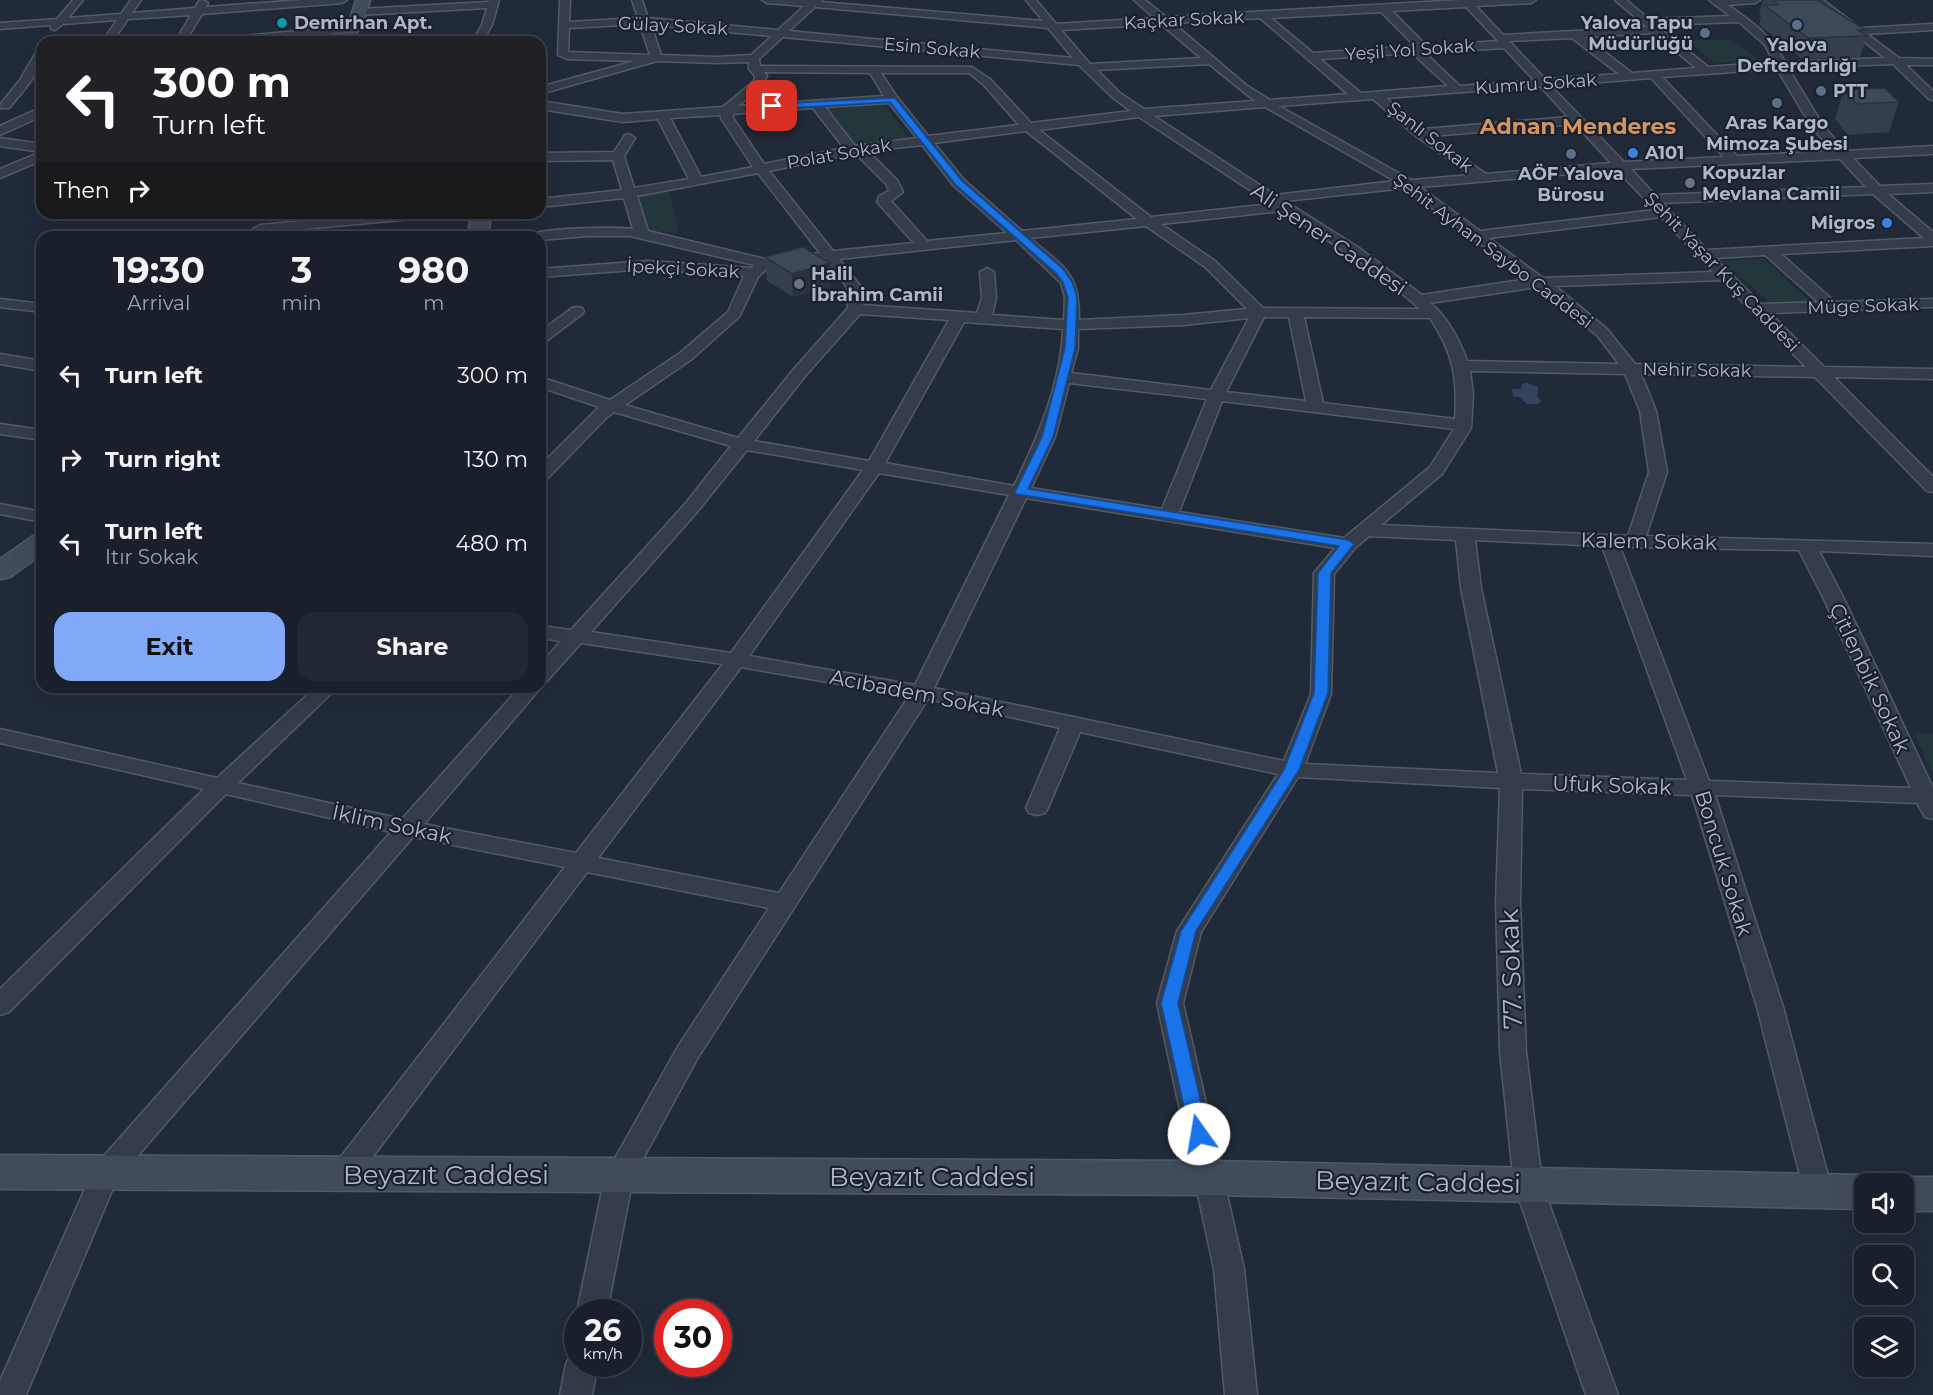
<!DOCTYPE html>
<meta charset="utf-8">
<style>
body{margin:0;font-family:Montserrat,sans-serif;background:#222833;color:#f1f3f6;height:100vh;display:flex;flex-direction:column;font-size:22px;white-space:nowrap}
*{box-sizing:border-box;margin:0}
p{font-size:20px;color:#9fa3a9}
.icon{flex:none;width:33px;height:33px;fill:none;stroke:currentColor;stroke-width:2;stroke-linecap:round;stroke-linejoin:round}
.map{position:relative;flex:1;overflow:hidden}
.sheet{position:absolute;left:36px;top:231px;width:510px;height:462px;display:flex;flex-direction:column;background:#19202b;border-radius:18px;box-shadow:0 6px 24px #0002,0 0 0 2px #373e47}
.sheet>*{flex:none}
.top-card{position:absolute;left:36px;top:36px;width:510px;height:183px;border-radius:18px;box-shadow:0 6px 24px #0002,0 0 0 2px #373e47;background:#202124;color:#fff;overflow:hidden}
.controls{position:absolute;left:1854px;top:1173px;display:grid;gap:12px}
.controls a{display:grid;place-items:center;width:60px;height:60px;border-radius:12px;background:#19202b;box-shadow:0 6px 24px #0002,0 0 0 2px #373e47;font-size:30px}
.speed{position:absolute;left:564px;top:1299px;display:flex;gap:12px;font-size:30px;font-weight:700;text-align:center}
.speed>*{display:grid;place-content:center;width:78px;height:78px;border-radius:50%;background:#19202b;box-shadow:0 6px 24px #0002,0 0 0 2px #373e47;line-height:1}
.speed small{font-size:15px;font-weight:400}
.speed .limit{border:9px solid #d22;background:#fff;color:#111}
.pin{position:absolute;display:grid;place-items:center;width:51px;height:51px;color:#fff;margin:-26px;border-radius:12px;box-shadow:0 3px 9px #0006}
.me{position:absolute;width:66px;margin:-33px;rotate:347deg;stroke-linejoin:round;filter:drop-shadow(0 0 4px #0008)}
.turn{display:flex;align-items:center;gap:21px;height:126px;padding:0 18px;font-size:27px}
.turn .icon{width:78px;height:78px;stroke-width:2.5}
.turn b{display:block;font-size:42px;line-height:51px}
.then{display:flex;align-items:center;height:57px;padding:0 18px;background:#0003;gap:12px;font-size:22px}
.eta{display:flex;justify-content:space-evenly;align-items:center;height:102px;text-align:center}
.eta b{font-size:36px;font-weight:700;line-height:42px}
.cta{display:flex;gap:12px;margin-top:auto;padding:12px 18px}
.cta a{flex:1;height:69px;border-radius:18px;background:#81a9f8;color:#111;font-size:24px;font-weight:700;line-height:69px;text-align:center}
.cta a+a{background:#222833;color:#f1f3f6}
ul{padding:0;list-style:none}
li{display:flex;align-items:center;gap:18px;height:84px;padding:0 18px}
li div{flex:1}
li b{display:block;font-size:22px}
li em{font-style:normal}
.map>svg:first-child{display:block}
.green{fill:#23363a}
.water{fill:#344460}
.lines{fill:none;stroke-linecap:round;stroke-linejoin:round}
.street-casing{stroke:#525a67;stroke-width:3}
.secondary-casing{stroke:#525a67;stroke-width:3}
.street{fill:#343c49;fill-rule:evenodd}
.secondary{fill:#424b5c;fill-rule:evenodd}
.wall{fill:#343e4d}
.shaded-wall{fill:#2b323e}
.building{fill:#3d4859;stroke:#2b323e;stroke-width:1.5}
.route{fill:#1a73e8;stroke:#114b97;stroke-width:1.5}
.culture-dot{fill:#0f9aa8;stroke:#1a212e;stroke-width:2}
.service-dot{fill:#5c6f8a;stroke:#1a212e;stroke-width:2}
.shop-dot{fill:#3f7fe0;stroke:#1a212e;stroke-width:2}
.worship-dot{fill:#6b7280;stroke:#1a212e;stroke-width:2}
.labels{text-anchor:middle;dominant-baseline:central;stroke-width:4.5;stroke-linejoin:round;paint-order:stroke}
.far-street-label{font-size:18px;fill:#afb7c6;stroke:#1a212e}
.far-poi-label{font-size:18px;font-weight:bold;fill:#afb7c6;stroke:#1a212e;text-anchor:start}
.street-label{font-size:21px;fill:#afb7c6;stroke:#1a212e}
.far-district-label{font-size:22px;font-weight:bold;fill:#d4965c;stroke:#1a212e}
.near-street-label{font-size:26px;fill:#afb7c6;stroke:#1a212e}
</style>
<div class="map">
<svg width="1933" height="1395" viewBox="0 0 1933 1395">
<rect width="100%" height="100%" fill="#212a39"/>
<!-- green -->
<g class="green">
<path d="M464,36L460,42H369L372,38Z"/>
<path d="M1687,40H1732L1761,62L1715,63Z"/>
<path d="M883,103L909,138L852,145L825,108Z"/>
<path d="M669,190L679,232L655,233L649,230L636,195Z"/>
<path d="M1763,258L1810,301L1772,304L1722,261Z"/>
<path d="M1914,733L1933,734V774Z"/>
</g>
<!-- water -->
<path class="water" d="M1527,383L1538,387L1537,396L1541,401L1538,404H1527L1520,397L1513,396L1512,389H1521L1522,384Z"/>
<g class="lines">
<!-- street casing -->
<g class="street-casing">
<g id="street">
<path d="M73,0H83L68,18L121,14L131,0H141L132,13L195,8L199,1L203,0L208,3L206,7L302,0H347L342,3L202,14L185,42H175L191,15L128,19L112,42H102L117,20L63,24L55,30L51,29V25L0,29V23L57,19Z"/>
<path d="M489,0H499L492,25L482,42H472L482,25L487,8L359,15L354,12L359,9L488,2Z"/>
<path d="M560,0H570L569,22L638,18L632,0H642L648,18L778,30L804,6L767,3L762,0H822L821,2L1043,21L1026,0H1036L1056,24L1154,18L1134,0H1145L1166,17L1460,0H1536L1531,3L1476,6L1503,35L1647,27L1615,0H1626L1649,19L1730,16L1709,0H1760L1755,3L1728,5C1752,22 1771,35 1785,62L1885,58L1812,0H1823L1860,28L1933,24V30L1867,34L1899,58L1933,59V65H1906L1933,91V100L1929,99L1893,64L1788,68L1824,127L1846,151L1933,146V154L1853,158L1880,186L1933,184V192L1888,194L1933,232V246L1781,254L1835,302L1933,299V307L1770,313L1824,367L1933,369V379L1834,377L1933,477V492L1927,491L1815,377L1641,374L1656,411L1667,472L1646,536L1933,544V556L1819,551L1844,599L1933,788V819L1925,817L1917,803L1715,795L1783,1007L1832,1191L1828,1199L1818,1203L1808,1199L1804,1191L1757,1007L1692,795L1522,789L1520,902L1526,1052L1542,1184L1618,1395H1586L1514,1184L1500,1052L1496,902L1500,788L1298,777L1201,932L1183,1003L1244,1269L1257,1395H1225L1214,1269L1157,1003L1177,931L1278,774L1080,732L1048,808L1045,813L1037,815L1029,813L1026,808L1060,728L928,699L697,1059L633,1177L607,1312H577L605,1176L679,1045L769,908L587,872L353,1183L343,1187L333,1183L329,1175L333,1167L565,867L413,837L116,1181L26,1395H0V1381L95,1166L391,832L226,794L9,1012L0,1015V989L204,789L0,743V729L217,778L316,687H338L238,783L402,819L520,687H540V685L541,687L538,691L424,824L576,853L723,664L581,643L547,681L540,683V665L561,641L540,638V626L571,630L685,504L731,446L614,412L606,418L546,480L540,481V466L599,407L540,387V377L610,400L680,353L728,312L744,276L647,269L540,277V269L647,261L752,268L754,265L630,236H588L540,240V237H526C536,227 616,227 633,229L624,198L540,207V199L622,190L613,160L540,161V153L614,152L625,135L629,134L635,138L624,156L634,188L689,179L658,119L623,122L540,109V101L623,114L723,107L754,81L755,76L749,69V62L717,63L657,61L540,94V87L635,61L567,59L558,55ZM815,7L1048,28L1073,58L789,31ZM1466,7L1498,41L1427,46L1392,11ZM1381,12L1415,46L1313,53L1271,18ZM1260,18L1348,94L1270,100L1246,85L1173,23ZM1739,22L1765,45L1774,62L1708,67L1656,25ZM640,24L650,55L568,52L569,28ZM1161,24L1201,58L1090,64L1061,30ZM651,25L772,36L751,55L717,57L661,55ZM1654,33L1696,68L1632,73L1585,37ZM783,37L1079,65L1112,97L1131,111L1031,123L991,80L972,67L760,66L759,59ZM1572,38L1619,74L1545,79L1509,41ZM1504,48L1534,80L1460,86L1425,53ZM1412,53L1448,86L1361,93L1320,59ZM1209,64L1255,101L1144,109L1120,93L1097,70ZM1777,69L1813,129L1833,151L1737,156L1662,77ZM764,72L870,73L884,96L738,106L763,84L767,76ZM881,73H969L983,84L1019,125L928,136L897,97ZM1651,78L1724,157L1624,162L1551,86ZM1540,86L1568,117L1423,129L1386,98ZM1373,99L1416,136L1471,175L1411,180L1279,106ZM889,103L917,138L855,146L825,107ZM1265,107L1395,181L1275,195L1154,116ZM813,108L844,148L764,164L733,118V114ZM721,115V118L753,167L701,177L670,118ZM1139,117L1271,204L1151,217L1039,130ZM1575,124L1611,163L1486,174L1432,136ZM1026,131L1137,219L1022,231L964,180L934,143ZM922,145L954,186L1007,233L927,241L891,201L903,192L897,180L868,151ZM855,153L886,184L889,191L879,196L877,202L914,243L833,251L769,171ZM1840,159L1866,187L1655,195L1631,169ZM1617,170L1655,210L1480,231L1420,187ZM758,173L820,253L765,259L648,231L637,196ZM1405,188L1528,279L1422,295L1359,248L1285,201ZM1873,194L1924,238L1707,250L1662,203ZM1282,211C1330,242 1378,271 1420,309L1263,308L1215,261L1161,224ZM1661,217L1713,272L1543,278L1489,238ZM1146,226L1205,267L1247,309L1183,315L1079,320C1080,272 1064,268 1030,238ZM1016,240L1061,283L1065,297L1064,320L992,315L996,298L994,272L987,268L980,272L982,298L977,313L863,305L861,287L839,259ZM1765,255L1818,302L1761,304L1715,258ZM826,261L847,287L848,308L794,369L738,438L625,405L692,359L739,317L758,277L769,267ZM1721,280L1806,367L1635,364L1607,329L1555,286ZM1537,287L1597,335L1619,364L1467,361C1459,339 1449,319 1430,303ZM860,314L949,320L869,461L754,441L806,375ZM1264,317H1289L1306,401L1226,392ZM1304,317L1430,318C1453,352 1458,379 1455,419L1323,403ZM1249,318L1211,390L1071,373L1078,348V329L1183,325ZM964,322L1063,329C1061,383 1038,437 1014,486L885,463ZM1470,371L1625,374L1640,411L1649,472L1628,536L1381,525L1442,474L1471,428L1473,394ZM1069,383L1207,399L1162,509L1031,488L1055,437ZM1222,401L1454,429L1430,467L1344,538L1179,512ZM747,450L863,470L731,653L591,632L697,512ZM879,473L1009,495L915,685L749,656ZM1026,498L1335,548L1314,573L1311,694L1284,761L934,688ZM1369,536L1456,540L1461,588L1498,773L1305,764L1331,694L1334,574L1355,548ZM1475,540L1602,546L1687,780L1521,774L1481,588ZM1620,547L1799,550L1824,599L1911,788L1709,781ZM741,667L909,696L779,893L598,858Z"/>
<path d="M352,26L356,27V31L246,42H206L211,39Z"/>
<path d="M42,48C42,72 24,90 9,108H1L0,105L20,80L38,49Z"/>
<path d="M42,107V116L0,135V126Z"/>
<path d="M0,138L42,144V160L0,178V169L41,152L0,146Z"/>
<path d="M389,213H440L433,217L260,233L253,229L260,225Z"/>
<path d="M0,299L42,304V312L0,307Z"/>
<path d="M577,307L582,308L584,311L582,314L545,342L540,344V332L572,308Z"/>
<path d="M0,354L42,361V371L0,364Z"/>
<path d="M0,424L42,430V440L0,434Z"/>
<path d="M0,504L42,512V522L0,514Z"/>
<path d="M578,1352V1364H598L592,1395H560L566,1364L571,1354Z"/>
</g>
</g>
<!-- secondary casing -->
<g class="secondary-casing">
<g id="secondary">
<path d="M356,0H370L363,23L351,42H335L349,23Z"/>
<path d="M471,213H491L488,237H468Z"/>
<path d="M42,534V554L10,577L0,579V559L33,536Z"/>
<path d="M0,1155L1208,1161L1864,1175L1879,1180L1880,1184H1864V1209L1208,1195L0,1189Z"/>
<path d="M1904,1177H1933V1211H1904V1184H1889Z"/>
</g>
</g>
<!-- street -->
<use href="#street" class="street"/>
<!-- secondary -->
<use href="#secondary" class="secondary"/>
</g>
<!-- wall -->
<g class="wall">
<path d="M1763,0H1817L1866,30L1865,35L1867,36L1860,57L1802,59L1759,25L1761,16L1759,15Z"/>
<path d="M1844,90L1899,102L1889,132L1848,135L1835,119Z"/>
<path d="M765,257L831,286L793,297L767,281Z"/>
</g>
<!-- shaded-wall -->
<path class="shaded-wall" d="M830,263L831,286L793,297L792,274Z"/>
<!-- building -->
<g class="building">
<path d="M1772,0H1817L1866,30H1858L1867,36L1808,38L1764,5H1779Z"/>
<path d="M1884,88L1899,102L1857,104L1844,90Z"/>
<path d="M803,247L830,263L792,274L765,257Z"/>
</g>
<!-- route -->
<path class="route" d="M895,98L962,181L1063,269L1072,282L1077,297L1075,348L1053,437L1028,489L1348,540L1354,544L1331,573L1328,693L1299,770L1196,931L1178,1003L1208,1134L1205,1139L1199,1141L1192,1139L1190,1134L1161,1003L1181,931L1284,770L1314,693L1318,573L1339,546L1017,494L1015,492L1042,437L1065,348L1068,297L1063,282L1056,273L956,185L890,102L772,109L768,106L772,104Z"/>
<!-- markers -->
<circle class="culture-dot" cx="282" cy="23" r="6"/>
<g class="service-dot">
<circle cx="1797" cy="25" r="6"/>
<circle cx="1705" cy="33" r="6"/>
<circle cx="1821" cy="91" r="6"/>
<circle cx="1777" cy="103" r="6"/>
<circle cx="1571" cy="154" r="6"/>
</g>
<g class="shop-dot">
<circle cx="1633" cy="153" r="6"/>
<circle cx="1887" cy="223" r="6"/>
</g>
<g class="worship-dot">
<circle cx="1690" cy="183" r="6"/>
<circle cx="799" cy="284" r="6"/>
</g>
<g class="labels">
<!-- far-street labels -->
<g class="far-street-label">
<text transform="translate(1184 20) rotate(-3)">Kaçkar Sokak</text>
<text transform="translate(673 26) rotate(3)">Gülay Sokak</text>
<text transform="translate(932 48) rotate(5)">Esin Sokak</text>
<text transform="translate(1410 50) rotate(-4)">Yeşil Yol Sokak</text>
<text transform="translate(1536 84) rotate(-4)">Kumru Sokak</text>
<text transform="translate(1430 137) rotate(38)">Şanlı Sokak</text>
<text transform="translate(839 154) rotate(-10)">Polat Sokak</text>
<text transform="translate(1493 251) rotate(37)">Şehit Ayhan Saybo Caddesi</text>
<text transform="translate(683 269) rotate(3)">İpekçi Sokak</text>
<text transform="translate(1722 272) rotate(46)">Şehit Yaşar Kuş Caddesi</text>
<text transform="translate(1863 306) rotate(-2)">Müge Sokak</text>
<text transform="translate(1697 370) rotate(1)">Nehir Sokak</text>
</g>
<!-- far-poi labels -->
<g class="far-poi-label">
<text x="294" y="23">Demirhan Apt.</text>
<text x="1693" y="23" text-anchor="end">Yalova Tapu<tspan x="1693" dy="21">Müdürlüğü</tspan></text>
<text x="1797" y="45" text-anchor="middle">Yalova<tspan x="1797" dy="21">Defterdarlığı</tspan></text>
<text x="1833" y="91">PTT</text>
<text x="1777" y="123" text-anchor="middle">Aras Kargo<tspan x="1777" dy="21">Mimoza Şubesi</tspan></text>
<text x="1645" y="153">A101</text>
<text x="1702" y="173">Kopuzlar<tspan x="1702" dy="21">Mevlana Camii</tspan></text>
<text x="1571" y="174" text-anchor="middle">AÖF Yalova<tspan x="1571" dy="21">Bürosu</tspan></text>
<text x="1875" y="223" text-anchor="end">Migros</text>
<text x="811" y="274">Halil<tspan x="811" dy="21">İbrahim Camii</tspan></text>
</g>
<!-- street labels -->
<g class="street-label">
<text transform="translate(1329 239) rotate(34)">Ali Şener Caddesi</text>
<text transform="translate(1649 541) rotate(1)">Kalem Sokak</text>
<text transform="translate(1870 678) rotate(65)">Çitlenbik Sokak</text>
<text transform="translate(917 693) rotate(11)">Acıbadem Sokak</text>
<text transform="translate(1612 785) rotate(2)">Ufuk Sokak</text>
<text transform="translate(392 824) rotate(12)">İklim Sokak</text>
<text transform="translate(1724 863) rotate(73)">Boncuk Sokak</text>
</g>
<!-- far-district labels -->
<g class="far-district-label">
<text x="1578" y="126">Adnan Menderes</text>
</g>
<!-- near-street labels -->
<g class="near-street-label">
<text transform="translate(1511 969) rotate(-92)">77. Sokak</text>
<text x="446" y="1175">Beyazıt Caddesi</text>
<text x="932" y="1177">Beyazıt Caddesi</text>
<text transform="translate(1418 1182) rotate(1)">Beyazıt Caddesi</text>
</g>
</g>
</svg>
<div class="controls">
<a><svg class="icon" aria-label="sound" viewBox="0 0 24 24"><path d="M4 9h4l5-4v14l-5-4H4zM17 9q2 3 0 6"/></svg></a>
<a><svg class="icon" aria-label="search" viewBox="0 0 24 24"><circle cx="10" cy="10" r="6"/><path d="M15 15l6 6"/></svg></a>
<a><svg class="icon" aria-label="layers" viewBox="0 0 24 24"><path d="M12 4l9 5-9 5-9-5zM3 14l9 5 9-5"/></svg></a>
</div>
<div class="speed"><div>26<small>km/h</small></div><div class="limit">30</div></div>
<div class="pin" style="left:772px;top:106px;background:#d93025"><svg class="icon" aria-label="arrive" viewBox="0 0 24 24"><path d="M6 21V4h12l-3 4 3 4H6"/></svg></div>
<svg class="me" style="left:1199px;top:1134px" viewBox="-20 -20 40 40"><circle r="19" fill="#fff"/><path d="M0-13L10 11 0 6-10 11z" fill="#1a73e8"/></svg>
<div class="top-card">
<div class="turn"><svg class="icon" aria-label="left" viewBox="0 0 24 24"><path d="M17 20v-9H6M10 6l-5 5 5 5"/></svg><div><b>300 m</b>Turn left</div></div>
<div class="then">Then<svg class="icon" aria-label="right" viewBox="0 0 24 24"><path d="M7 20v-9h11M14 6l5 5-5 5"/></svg></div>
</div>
<section class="sheet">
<div class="eta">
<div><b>19:30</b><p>Arrival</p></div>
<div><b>3</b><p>min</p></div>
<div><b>980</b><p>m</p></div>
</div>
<ul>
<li><svg class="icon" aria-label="left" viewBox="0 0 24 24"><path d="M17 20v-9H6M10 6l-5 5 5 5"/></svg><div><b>Turn left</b></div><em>300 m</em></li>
<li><svg class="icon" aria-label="right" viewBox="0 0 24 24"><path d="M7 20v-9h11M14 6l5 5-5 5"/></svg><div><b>Turn right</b></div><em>130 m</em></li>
<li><svg class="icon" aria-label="left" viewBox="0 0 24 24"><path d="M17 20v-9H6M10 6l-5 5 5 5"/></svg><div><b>Turn left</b><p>Itır Sokak</p></div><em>480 m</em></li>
</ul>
<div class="cta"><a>Exit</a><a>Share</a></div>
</section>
</div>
